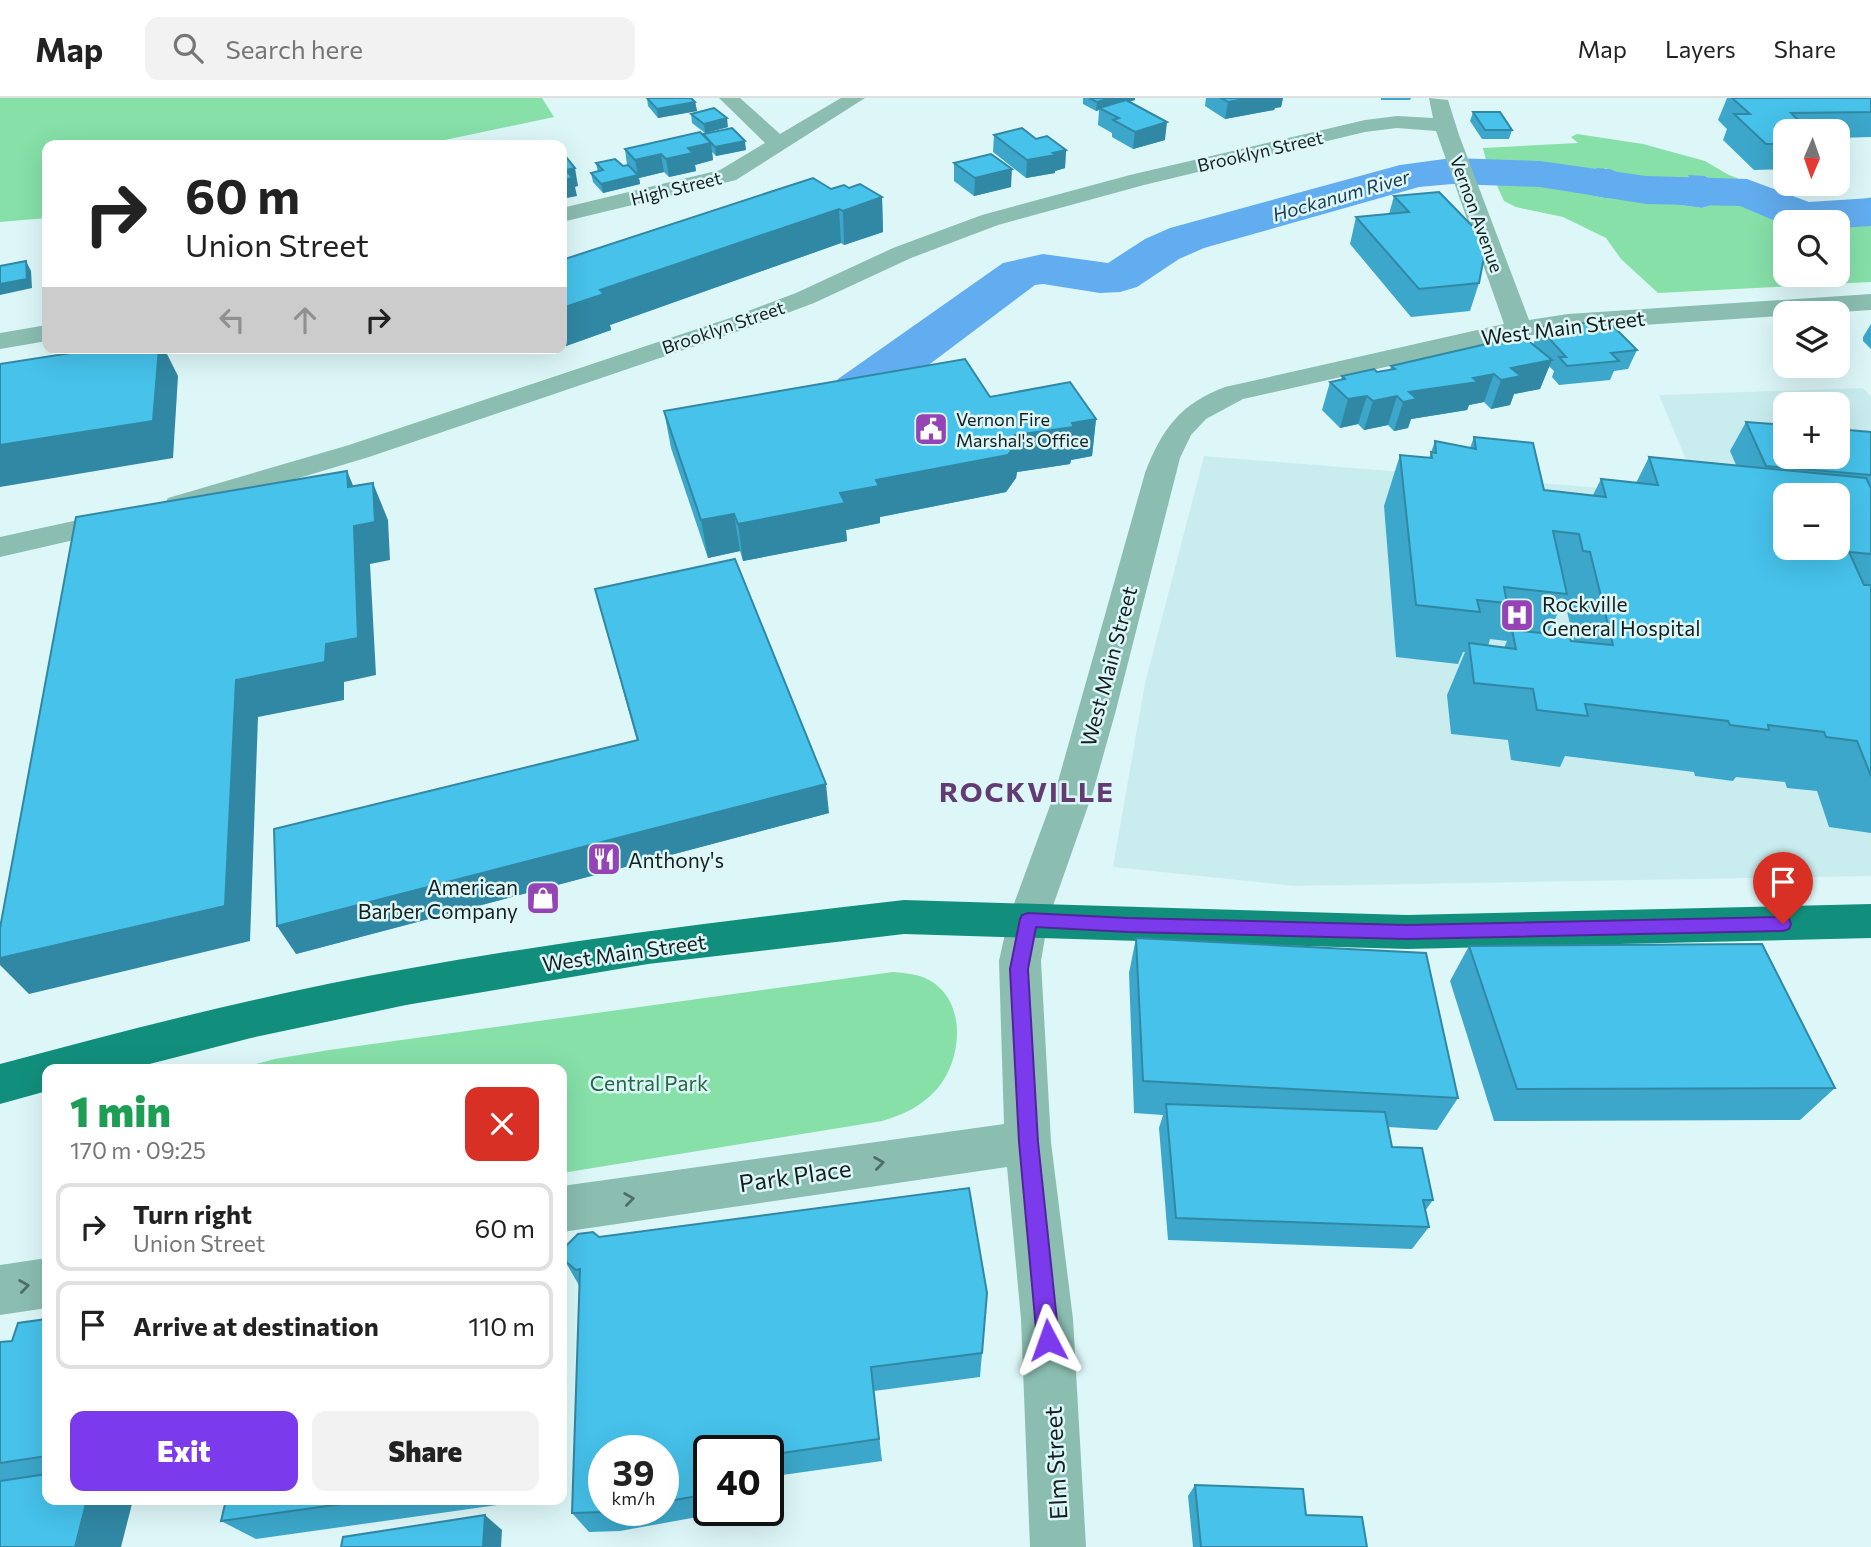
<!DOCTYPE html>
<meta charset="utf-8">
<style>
body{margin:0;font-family:Commissioner,sans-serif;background:#f2f2f2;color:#222;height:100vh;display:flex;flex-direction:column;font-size:26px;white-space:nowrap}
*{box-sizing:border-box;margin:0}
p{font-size:23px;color:#767676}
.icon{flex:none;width:38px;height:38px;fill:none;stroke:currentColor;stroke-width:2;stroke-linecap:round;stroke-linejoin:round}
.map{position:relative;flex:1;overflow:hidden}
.panel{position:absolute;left:42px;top:966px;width:525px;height:441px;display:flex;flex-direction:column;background:#fff;border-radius:14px;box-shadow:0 7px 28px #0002}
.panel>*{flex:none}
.guide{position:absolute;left:42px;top:42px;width:525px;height:214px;border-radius:14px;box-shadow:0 7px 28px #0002;background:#fff;color:#222;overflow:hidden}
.needle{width:46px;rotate:182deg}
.buttons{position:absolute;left:1773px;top:21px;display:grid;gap:14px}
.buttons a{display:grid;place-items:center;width:77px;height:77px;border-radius:14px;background:#fff;box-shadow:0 7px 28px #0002;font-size:35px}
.speed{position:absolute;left:588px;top:1337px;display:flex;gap:14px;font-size:35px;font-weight:700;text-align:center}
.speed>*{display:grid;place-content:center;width:91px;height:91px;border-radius:50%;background:#fff;box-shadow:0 7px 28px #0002;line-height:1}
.speed small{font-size:18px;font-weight:400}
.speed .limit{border:4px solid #111;border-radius:10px;background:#fff;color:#111}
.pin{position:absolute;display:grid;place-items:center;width:60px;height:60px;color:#fff;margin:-72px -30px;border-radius:50% 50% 50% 0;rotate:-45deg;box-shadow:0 0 7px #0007}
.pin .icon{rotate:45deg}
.me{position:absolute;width:77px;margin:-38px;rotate:356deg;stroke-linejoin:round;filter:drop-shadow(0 0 5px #0008)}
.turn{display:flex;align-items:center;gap:24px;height:147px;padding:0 28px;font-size:32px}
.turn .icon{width:91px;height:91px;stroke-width:2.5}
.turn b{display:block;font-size:49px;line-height:60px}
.lanes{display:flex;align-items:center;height:66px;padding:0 28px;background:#0003;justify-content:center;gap:35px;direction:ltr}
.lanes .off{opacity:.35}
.round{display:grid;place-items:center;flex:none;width:74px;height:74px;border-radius:14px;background:#f2f2f2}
.overview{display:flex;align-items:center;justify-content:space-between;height:119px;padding:0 28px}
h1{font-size:42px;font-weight:800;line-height:52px;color:#1e9e55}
.primary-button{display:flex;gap:14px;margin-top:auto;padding:14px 28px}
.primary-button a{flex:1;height:80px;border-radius:14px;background:#7c3aed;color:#fff;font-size:28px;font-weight:800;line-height:80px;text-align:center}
.primary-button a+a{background:#f2f2f2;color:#222}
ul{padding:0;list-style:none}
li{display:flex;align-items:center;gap:21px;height:88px;margin:0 14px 10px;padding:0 14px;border:4px solid #e0e0e0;border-radius:14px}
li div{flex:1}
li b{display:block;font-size:26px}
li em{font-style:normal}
header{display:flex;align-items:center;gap:42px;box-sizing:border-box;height:98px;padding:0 35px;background:#fff;border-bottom:2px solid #e0e0e0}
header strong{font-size:33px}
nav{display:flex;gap:38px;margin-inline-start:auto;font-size:24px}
.search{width:490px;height:63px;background:#f2f2f2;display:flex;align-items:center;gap:18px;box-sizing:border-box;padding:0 24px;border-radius:14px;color:#767676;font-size:26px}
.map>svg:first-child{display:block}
.built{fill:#c9edef;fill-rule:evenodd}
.green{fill:#86e0a8;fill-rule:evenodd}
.water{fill:#62adef}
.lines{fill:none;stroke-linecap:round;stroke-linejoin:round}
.river{fill:#62adef;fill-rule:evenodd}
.minor{fill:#8bbdb1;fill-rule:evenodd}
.major{fill:#128f7c;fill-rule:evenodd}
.wall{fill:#3ca7ca;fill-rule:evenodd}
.shaded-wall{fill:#3188a4}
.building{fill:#46c2eb;stroke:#3188a4;stroke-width:2;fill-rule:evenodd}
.oneway{stroke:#506e68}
.route{fill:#7c3aed;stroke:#51269a;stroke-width:2}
.labels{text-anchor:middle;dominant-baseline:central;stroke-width:5;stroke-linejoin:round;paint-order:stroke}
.far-street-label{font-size:18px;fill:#151e1f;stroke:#ddf7f8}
.far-poi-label{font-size:18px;fill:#151e1f;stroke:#ddf7f8;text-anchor:start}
.far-water-label{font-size:19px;font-style:italic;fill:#193954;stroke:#ddf7f8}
.street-label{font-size:21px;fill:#151e1f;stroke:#ddf7f8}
.poi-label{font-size:21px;fill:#151e1f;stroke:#ddf7f8;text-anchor:start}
.park-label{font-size:21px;fill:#246742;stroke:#ddf7f8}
.near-street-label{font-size:24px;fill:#151e1f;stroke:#ddf7f8}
.district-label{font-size:28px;font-weight:bold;letter-spacing:2px;fill:#633b73;stroke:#ddf7f8}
</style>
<header>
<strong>Map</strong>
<div class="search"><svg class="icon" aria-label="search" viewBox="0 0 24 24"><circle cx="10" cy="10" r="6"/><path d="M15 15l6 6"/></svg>Search here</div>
<nav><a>Map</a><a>Layers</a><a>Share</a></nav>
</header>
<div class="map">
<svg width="1871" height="1449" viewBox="0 0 1871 1449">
<rect width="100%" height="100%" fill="#ddf7f8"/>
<!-- built -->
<path class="built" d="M1863,290L1871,298V778L1295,788L1113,769L1145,585L1204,358L1701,398L1659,297ZM1785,306H1838V359H1785ZM1785,397H1838V450H1785Z"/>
<!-- green -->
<g class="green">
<path d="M0,0H542L554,19L421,47H47V120L0,124Z"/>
<path d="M1577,36L1643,46L1705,63L1727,76L1802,107L1849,105L1871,99V184L1658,195L1621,161L1606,140L1563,119L1516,109L1504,103L1487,66L1483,50L1578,45L1571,39ZM1606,70L1642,86L1689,84L1705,78L1757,107L1720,104L1702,110L1645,102L1605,100L1563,91L1547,77L1593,75ZM1785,124H1838V177H1785Z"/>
<path d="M893,874C905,875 918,876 929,882C968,903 962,963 937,991C922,1008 903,1017 882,1023L562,1075V971H236L275,961L329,952Z"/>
</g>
<!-- water -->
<path class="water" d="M1597,70L1610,71L1641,86L1691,83L1688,77L1705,78L1758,107L1720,104L1702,110L1645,102L1605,100L1563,91L1552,86L1545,77L1593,75Z"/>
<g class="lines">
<!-- river -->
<path class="river" d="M1452,60L1540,63L1646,78L1747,81L1809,104L1871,100V128L1838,130V124H1785V127L1740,108L1646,106L1540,89L1452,86L1419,89L1204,150L1179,161L1137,189L1120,194L1100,195L1043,186L1035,187L878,305L858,310L838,305L830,293L838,281L1003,165L1043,156L1108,165L1145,141L1170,130L1400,67Z"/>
<!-- minor -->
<g class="minor">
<path d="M719,0H740L780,36L841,0H865L736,82L562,124V110L720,72L765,45Z"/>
<path d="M1429,0L1448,2L1459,37L1529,222L1568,216L1871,196V212L1568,232L1519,239L1243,301L1206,321L1191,337L1180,360L1116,612L1093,694L1048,822L1041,863L1051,1044L1073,1221L1086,1449H1030L1021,1221L1007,1069L562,1134V1088L1004,1026L999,863L1008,822L1055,694L1145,375C1162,331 1180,306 1225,289L1504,226L1436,33L1397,30L1365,34L1144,87L998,127L911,160L814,205L745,231L369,359L179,416L168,414L164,407L168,400L349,347L727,221L796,195L893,150L982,117L1130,77L1365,22L1397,18L1433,20Z"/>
<path d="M47,227V243L0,251V235Z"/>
<path d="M124,412L135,414L139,421L135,428L0,459V439Z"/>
<path d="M47,1160V1210L0,1217V1167Z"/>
</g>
<!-- major -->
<path class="major" d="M904,802L1407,817L1871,806V840L1407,851L904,836L648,866L406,907L251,940L130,971H47V993L0,1006V966C134,930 270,895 406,871C571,841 737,821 904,802Z"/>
</g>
<!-- wall -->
<g class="wall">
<path d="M647,0L695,4L697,13L658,20L648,8Z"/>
<path d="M1083,0H1135V2L1129,4L1165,42L1133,51L1112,39V35L1098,27L1099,12L1096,13L1083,6Z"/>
<path d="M1206,0H1283L1281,9L1275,10L1274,12L1225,21L1205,8Z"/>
<path d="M1381,0H1411L1410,2H1381Z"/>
<path d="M1727,0H1871V39L1838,40V33H1785V71L1754,72L1723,42L1727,31L1718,22Z"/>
<path d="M1473,14L1512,32L1509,41H1482L1470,23Z"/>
<path d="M691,16L728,29L705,35L692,25Z"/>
<path d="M703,37L746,52L716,58L712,54L713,62L695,67L696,73L669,79L664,74L639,80L640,86L603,95L593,84L591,75L598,74L596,65L623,68L627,67L625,51Z"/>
<path d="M994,37L1036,41L1066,52L1065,70L1055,73V75L1026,80L993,54Z"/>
<path d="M954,65L1011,89L974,98L954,83Z"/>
<path d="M849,90L882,99L883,134L844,147L841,145L610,227L611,232L566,248L562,244V162L831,91Z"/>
<path d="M1394,98L1479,185L1470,213L1411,219L1350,146L1356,119L1389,116Z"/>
<path d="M1871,226V251L1863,243V239Z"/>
<path d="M1539,229L1637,252L1628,271L1614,273L1610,282L1559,287L1552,279L1554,273L1549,268L1540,291L1514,296L1510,307L1491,311L1484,304L1469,307L1467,312L1411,321L1408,330L1394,333L1388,327L1364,332L1358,326L1340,330L1322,312L1330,284L1341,281L1342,278L1377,274L1390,272L1391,268L1533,247Z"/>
<path d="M990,299L1096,321L1092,358L1071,362L1070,366L1017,374L1016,380L1006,394L880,419V425L846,432L847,443L743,463L740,453L708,460L671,350L664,313Z"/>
<path d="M1746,324L1871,334V735L1829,729L1817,693L1787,690L1785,684L1736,679L1733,683L1695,678L1694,674L1565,658L1560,669L1511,662L1508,642L1451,636L1447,597L1465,554H1463L1458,566L1396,559L1384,408L1400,357L1429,360L1435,343L1470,350L1474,339L1544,392L1593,397L1601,381L1636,385L1649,359L1736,367L1730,353ZM1563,505H1565L1574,543L1548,535ZM1490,541L1507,543L1504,550L1488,548Z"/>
<path d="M595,491L829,715L296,856L637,643Z"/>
<path d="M1136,840L1458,1000L1437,1032L1388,1029L1392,1049L1433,1102L1425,1113L1429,1129L1412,1151L1168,1142L1159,1030L1163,1017L1134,1015L1129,875Z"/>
<path d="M1469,848L1835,990L1800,1022L1494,1023L1450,883Z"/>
<path d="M599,1139L987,1195L980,1279L874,1293L882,1363L768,1379V1353H709V1412H736L620,1433L589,1434L572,1415L580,1189L565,1163ZM663,1353V1412H604Z"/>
<path d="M47,1221V1402L0,1449V1244L12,1243Z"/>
<path d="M1195,1387L1306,1417L1367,1449H1193L1188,1398Z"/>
<path d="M226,1402H526V1403L256,1441L221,1423Z"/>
</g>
<!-- shaded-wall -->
<g class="shaded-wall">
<path d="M1112,0H1135V2L1102,11L1099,10V12L1096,13L1097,4Z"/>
<path d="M1250,0H1283L1281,9L1275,10L1274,12L1225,21L1228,4Z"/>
<path d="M695,4L697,13L658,20L657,11Z"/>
<path d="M727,20L728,29L705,35L704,26Z"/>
<path d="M1167,24L1165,42L1133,51L1135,34Z"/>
<path d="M745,43L746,52L716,58L715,49Z"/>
<path d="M711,45L713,62L695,67L696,73L669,79L666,61L688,50Z"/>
<path d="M1066,52L1065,70L1055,73V75L1026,80L1027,62Z"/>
<path d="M661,56L664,74L639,80L640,86L603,95L601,86L638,77L635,62Z"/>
<path d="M575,70L578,88L575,89L577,98L562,101V82L566,72Z"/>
<path d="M1012,71L1011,89L974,98L975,80Z"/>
<path d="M882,99L883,134L844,147L843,113Z"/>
<path d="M839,111L841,145L610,227L611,232L566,248L562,231V210L600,192Z"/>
<path d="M26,163L31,173L32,190L0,197V186Z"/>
<path d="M159,250H164L178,278L173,360L0,389V347Z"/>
<path d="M1552,262L1540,291L1514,296L1510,307L1491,311L1501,282L1511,270Z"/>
<path d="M1494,276L1484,304L1469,307L1467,312L1411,321L1408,330L1394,333L1403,304L1409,294Z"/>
<path d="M1367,298L1358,326L1340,330L1348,301Z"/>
<path d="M1397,298L1388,327L1364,332L1373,303Z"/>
<path d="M1096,321L1092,358L1071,362L1070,366L1017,374L1016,380L1006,394L880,419V425L846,432L847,443L743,463L738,426L840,395L876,382L1015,337Z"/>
<path d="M347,373L363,411L373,385L388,422L390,462L370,466L376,577L344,584V602L258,619L250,843L29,896L0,867V860L236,582L348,389Z"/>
<path d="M734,416L740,453L708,460L701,422Z"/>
<path d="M826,686L829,715L296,856L277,828Z"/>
<path d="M87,1402H133L121,1449H75Z"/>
<path d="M485,1417L502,1432L501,1449H483Z"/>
</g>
<!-- building -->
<g class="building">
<path d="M647,0H691L695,4L657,11Z"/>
<path d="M1089,0H1112L1097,4Z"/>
<path d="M1221,0H1250L1228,4Z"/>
<path d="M1732,0H1871V14L1791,15L1799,23H1794L1806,33H1785V46H1766L1734,16H1750Z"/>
<path d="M1126,2L1167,24L1135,34L1113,22L1119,20L1099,10Z"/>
<path d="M714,10L727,20L704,26L691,16Z"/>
<path d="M1473,14H1500L1512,32H1485Z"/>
<path d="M732,30L745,43L715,49L703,36Z"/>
<path d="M1022,30L1036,41L1047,38L1066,52L1053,55L1056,57L1027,62L994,37Z"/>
<path d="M700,34L711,45L688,50L693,55L666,61L661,56L635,62L625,51Z"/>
<path d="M562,54L575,70L566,72L573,80L562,82Z"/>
<path d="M991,56L1012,71L975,80L954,65Z"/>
<path d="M615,61L623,68L628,67L638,77L601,86L591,75L603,72L596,65Z"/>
<path d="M813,80L831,91L844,87L849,90L860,86L882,99L843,113L839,111L600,192L604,196L562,210V162Z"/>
<path d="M1439,94L1487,143L1479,185L1419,191L1356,119L1409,114L1394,98Z"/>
<path d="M26,163L27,181L0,186V168Z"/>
<path d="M1608,223L1637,252L1611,255L1619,263L1567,268L1559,259H1566L1539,229Z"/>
<path d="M1525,240L1552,262L1511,270L1521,278L1501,282L1494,276L1473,280L1478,284L1409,294L1417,301L1403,304L1397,298L1373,303L1367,298L1348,301L1330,284L1345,281L1342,278L1374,271L1377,274L1395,271L1391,268L1508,241Z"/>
<path d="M103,250H159L153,323L0,347V266Z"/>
<path d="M965,261L990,299L1070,284L1096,321L1072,325L1074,329L1015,337L1018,343L1008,357L876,382L879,388L840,395L845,405L738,426L734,416L701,422L664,313Z"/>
<path d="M1746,324L1785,327V359H1838V331L1871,334V377L1766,368Z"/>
<path d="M1474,339L1533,345L1544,392L1606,399L1601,381L1658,387L1649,359L1866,380L1871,390V456L1849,454L1864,487H1871V678L1857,643L1826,639L1824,634L1768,627L1769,632L1730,627L1728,623L1585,606L1588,618L1537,612L1533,591L1474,585L1469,545L1516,551L1512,532L1569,538L1571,543L1613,547L1590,454L1583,453L1579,436L1553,433L1567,496L1504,489L1507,505L1477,502L1480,514L1416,507L1400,357L1432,360L1431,354L1436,355L1435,343L1476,351ZM1785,397H1838V450H1785Z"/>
<path d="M347,373L348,389L373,385L375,424L354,428L358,540L326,546L325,564L236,582L225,808L0,860V830L76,419Z"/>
<path d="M735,461L826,686L277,828L274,731L638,642L595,491Z"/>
<path d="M1136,840L1426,855L1458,1000L1143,983Z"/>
<path d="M1762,846L1835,990L1517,991L1469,848Z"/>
<path d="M1166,1006L1385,1014L1392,1049L1422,1050L1433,1102H1423L1429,1129L1176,1120Z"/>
<path d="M969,1090L987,1195L982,1255L871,1269L879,1341L768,1357V1353H709V1396L663,1404V1353H604V1412H615L604,1414L572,1415L580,1171L576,1172L565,1163L566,1148L578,1136L593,1134L599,1139Z"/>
<path d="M47,1221V1358L0,1365V1244L12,1243L18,1225Z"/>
<path d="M47,1376V1402H87L75,1449H0V1383Z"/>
<path d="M1195,1387L1303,1391L1306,1417L1362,1419L1367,1449H1201Z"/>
<path d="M226,1402H370L221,1423Z"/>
<path d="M485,1417L483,1449H341L343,1439Z"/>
</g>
<!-- one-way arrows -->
<defs><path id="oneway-chevron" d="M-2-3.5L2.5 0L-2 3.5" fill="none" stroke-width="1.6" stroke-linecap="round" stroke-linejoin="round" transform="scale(1.75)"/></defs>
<g class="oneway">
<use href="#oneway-chevron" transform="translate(879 1065) rotate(-8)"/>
<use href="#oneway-chevron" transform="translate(629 1101) rotate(-8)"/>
<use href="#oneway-chevron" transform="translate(24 1188) rotate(-8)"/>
</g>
<!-- route -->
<path class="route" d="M1028,815L1128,820L1407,827L1783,819L1789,821L1791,826L1789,831L1783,833L1407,841L1128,834L1036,829L1028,871L1038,1044L1059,1242L1056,1250L1048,1253L1041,1250L1037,1242L1019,1044L1010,871L1020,821L1022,817Z"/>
<!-- icons -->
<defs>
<g id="civic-square" transform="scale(1.75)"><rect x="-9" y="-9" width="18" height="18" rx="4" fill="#9444b4" stroke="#ddf7f8"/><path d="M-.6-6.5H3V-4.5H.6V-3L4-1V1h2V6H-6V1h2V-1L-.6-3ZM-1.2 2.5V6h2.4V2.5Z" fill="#fff"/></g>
<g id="hospital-square" transform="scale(1.75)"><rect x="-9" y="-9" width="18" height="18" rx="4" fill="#9444b4" stroke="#ddf7f8"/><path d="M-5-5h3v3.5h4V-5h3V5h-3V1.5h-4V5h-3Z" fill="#fff"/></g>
<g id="restaurant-square" transform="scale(1.75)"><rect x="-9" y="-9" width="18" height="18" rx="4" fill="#9444b4" stroke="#ddf7f8"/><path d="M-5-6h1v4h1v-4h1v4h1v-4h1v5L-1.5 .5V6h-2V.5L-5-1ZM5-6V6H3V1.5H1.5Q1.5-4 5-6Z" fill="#fff"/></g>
<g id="shop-square" transform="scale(1.75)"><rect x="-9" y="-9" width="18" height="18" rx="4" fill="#9444b4" stroke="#ddf7f8"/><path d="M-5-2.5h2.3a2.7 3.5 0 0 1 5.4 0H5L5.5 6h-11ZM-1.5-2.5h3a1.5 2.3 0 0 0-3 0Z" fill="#fff"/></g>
</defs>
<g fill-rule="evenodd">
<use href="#civic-square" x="931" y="331"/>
<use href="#hospital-square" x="1517" y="517"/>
<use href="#restaurant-square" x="604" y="761"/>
<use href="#shop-square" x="543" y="800"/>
</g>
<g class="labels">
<!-- far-street labels -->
<g class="far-street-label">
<text transform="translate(1260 53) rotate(-13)">Brooklyn Street</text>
<text transform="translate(676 90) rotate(-14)">High Street</text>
<text transform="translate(1477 116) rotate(70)">Vernon Avenue</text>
<text transform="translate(723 229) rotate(-19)">Brooklyn Street</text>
</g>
<!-- far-poi labels -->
<g class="far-poi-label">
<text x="956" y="321">Vernon Fire<tspan x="956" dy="21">Marshal's Office</tspan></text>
</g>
<!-- far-water labels -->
<g class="far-water-label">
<text transform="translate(1341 97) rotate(-16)">Hockanum River</text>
</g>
<!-- street labels -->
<g class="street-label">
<text transform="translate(1563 229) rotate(-7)">West Main Street</text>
<text transform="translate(1108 568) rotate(-75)">West Main Street</text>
<text transform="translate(624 854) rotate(-8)">West Main Street</text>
</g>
<!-- poi labels -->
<g class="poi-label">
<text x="1542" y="505">Rockville<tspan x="1542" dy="24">General Hospital</tspan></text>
<text x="628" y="761">Anthony's</text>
<text x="518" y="788" text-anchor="end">American<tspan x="518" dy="24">Barber Company</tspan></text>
</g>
<!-- park labels -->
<g class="park-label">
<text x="649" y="984">Central Park</text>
</g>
<!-- near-street labels -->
<g class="near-street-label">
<text transform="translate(795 1077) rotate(-8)">Park Place</text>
<text transform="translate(1055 1365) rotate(-93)">Elm Street</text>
</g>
<!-- district labels -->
<g class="district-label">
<text x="1027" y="693">ROCKVILLE</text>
</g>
</g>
</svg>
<div class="buttons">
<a><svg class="needle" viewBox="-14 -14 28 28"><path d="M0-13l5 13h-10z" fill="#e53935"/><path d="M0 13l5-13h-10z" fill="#767676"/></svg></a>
<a><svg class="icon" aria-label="search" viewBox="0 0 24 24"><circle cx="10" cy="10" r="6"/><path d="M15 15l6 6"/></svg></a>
<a><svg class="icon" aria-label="layers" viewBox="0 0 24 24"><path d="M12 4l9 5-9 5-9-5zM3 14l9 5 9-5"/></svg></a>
<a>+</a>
<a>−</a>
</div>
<div class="speed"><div>39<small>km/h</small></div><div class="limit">40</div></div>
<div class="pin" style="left:1783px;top:826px;background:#d93025"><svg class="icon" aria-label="arrive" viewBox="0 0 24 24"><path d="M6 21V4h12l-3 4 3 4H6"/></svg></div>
<svg class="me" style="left:1048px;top:1242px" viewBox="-20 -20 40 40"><path d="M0-17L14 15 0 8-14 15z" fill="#7c3aed" stroke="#fff" stroke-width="4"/></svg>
<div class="guide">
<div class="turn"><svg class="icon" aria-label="right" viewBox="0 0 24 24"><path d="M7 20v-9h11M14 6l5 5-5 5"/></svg><div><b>60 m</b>Union Street</div></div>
<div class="lanes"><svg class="icon off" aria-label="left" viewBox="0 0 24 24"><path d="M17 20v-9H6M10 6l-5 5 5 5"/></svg><svg class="icon off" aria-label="ahead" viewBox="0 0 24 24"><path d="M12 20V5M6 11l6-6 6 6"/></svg><svg class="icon" aria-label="right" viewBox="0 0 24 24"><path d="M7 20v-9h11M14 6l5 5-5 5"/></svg></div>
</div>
<section class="panel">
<div class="overview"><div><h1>1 min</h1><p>170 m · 09:25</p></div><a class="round" style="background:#d93025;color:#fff"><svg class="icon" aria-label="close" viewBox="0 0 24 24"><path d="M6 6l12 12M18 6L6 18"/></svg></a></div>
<ul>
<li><svg class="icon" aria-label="right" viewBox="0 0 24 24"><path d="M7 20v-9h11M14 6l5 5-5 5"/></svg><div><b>Turn right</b><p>Union Street</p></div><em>60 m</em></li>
<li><svg class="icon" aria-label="arrive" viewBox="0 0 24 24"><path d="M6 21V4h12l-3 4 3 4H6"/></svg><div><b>Arrive at destination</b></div><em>110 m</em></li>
</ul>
<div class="primary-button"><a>Exit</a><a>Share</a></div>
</section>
</div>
